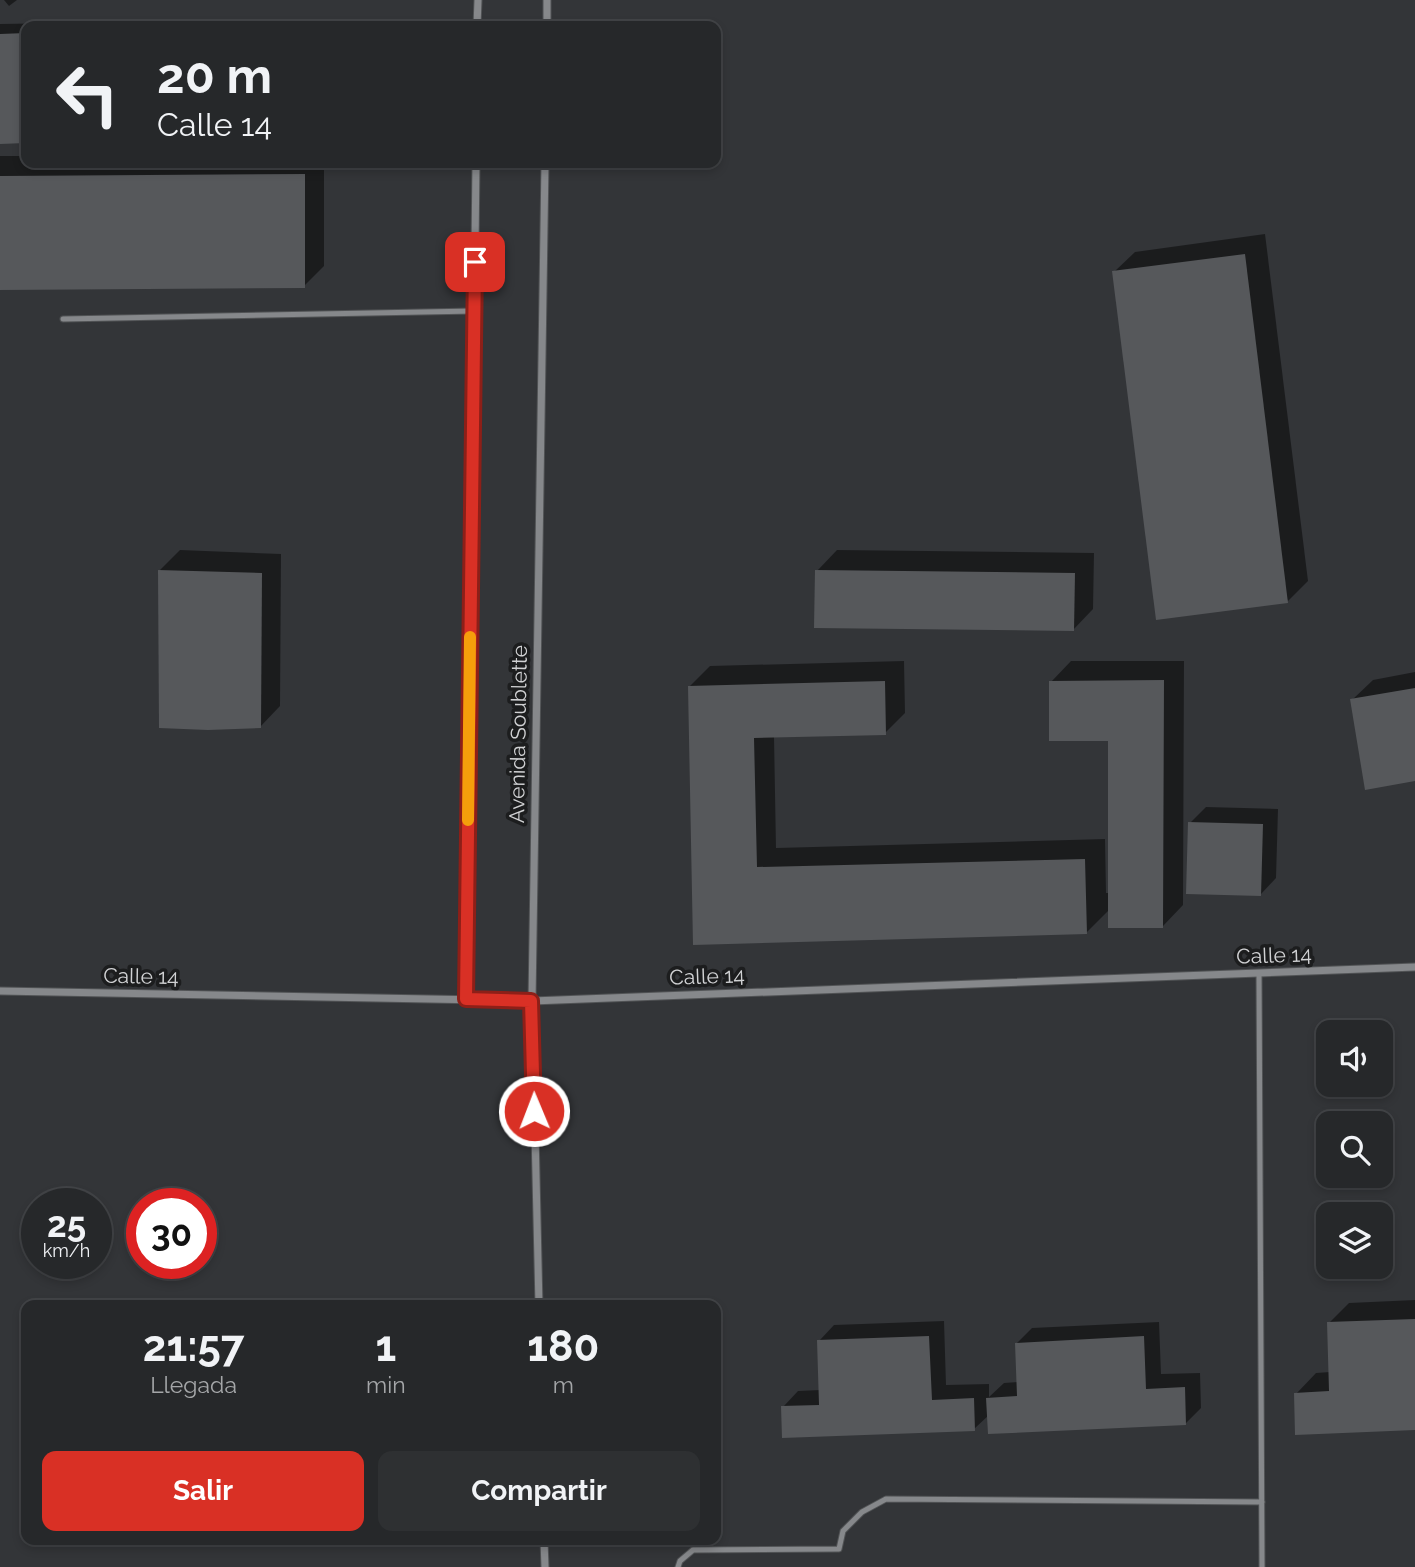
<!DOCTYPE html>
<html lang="es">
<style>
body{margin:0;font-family:Raleway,sans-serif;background:#2e3032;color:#f1f3f6;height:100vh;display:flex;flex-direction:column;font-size:26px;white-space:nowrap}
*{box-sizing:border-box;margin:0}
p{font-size:23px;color:#a4a6a8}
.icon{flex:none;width:38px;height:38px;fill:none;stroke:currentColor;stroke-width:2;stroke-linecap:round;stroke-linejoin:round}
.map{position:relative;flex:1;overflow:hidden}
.side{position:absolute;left:21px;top:1300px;width:700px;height:245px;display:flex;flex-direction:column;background:#26282a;border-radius:14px;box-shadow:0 4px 10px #0003,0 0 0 2px #424447}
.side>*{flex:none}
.hud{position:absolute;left:21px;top:21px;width:700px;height:147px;border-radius:14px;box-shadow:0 4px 10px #0003,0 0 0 2px #424447;background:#26282a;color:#f1f3f6;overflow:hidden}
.controls{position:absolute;left:1316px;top:1020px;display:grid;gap:14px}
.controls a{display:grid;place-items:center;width:77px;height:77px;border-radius:14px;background:#26282a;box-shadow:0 4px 10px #0003,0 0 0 2px #424447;font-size:35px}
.speed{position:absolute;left:21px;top:1188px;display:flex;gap:14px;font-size:35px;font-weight:700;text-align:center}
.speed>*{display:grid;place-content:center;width:91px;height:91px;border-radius:50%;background:#26282a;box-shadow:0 4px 10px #0003,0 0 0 2px #424447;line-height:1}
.speed small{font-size:18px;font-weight:400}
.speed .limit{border:10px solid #d22;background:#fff;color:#111}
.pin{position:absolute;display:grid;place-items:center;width:60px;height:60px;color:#fff;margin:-30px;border-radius:14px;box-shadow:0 4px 10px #0006}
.me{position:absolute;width:77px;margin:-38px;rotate:359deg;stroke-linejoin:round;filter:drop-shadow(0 0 5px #0008)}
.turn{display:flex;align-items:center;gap:24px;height:147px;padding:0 21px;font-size:32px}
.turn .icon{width:91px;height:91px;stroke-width:2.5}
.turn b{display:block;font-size:49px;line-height:60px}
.eta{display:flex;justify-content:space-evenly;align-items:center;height:119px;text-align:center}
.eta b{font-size:42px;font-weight:700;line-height:49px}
.action{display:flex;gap:14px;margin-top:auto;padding:14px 21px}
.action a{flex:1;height:80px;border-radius:14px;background:#d93025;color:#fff;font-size:28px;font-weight:700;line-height:80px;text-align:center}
.action a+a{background:#2e3032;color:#f1f3f6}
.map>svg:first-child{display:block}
.shadow{fill:#0007}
.building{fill:#56585b}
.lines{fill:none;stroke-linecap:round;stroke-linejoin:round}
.lane-casing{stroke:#515355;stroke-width:7}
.street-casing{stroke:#515355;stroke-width:9}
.lane{stroke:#86888b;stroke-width:5}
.street{stroke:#86888b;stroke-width:7}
.route-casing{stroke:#8d1f18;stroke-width:18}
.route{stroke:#d93025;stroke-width:12}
.slow{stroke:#f59e0b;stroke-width:12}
.labels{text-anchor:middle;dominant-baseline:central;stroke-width:7;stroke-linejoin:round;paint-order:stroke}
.street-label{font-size:21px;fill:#d0d1d3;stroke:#1c1d1e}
</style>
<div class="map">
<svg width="1415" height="1567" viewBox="0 0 1415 1567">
<rect width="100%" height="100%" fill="#333538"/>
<!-- shadow -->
<g class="shadow">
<path d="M4,0H17L9,6Z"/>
<path d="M248,20V26H26V141L0,142V24Z"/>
<path d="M0,156H26V163H324V266L304,286L0,288Z"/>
<path d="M1265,234L1308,581L1288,601L1114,272L1135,252Z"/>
<path d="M180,550L281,554L280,706L260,727L160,570Z"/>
<path d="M837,550L1094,553L1093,609L1073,630L817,571Z"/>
<path d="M904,661L905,713L885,733L774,736L776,848L1105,839L1106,893H1110V740L1051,682L1071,661H1184L1183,905L1163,926L1110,909L1086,933L695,943L689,687L710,666Z"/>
<path d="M1415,672V780L1352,700L1373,680Z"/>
<path d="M1206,807L1278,809L1276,878L1261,894L1190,823Z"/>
<path d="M1415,1300V1428L1296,1394L1316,1373L1330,1372L1329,1323L1349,1303Z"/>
<path d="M944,1321L946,1385L989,1384V1397L1004,1383L1018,1382L1017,1343L1032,1328L1159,1322L1161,1374L1200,1373L1201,1408L1186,1423L989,1415L974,1429L783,1407L798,1391L820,1390L819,1341L834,1325Z"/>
</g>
<!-- building -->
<g class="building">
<path d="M26,33V143L0,144V34Z"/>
<path d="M305,174V288L0,290V176Z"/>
<path d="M1245,254L1288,603L1156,620L1112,271Z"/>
<path d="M158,570L262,573L261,728L208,730L159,728Z"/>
<path d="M815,570L1075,573L1074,631L814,628Z"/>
<path d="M1164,680L1163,928H1108V741H1049V681Z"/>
<path d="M885,681L886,735L754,738L757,867L1085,859L1087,934L693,945L688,686Z"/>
<path d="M1415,688V781L1365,790L1350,699Z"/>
<path d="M1188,822L1263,824L1261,896L1186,894Z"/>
<path d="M1415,1319V1430L1295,1435L1294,1393L1329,1391L1327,1322Z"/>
<path d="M929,1336L932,1400L974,1398L975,1431L782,1438L781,1406L819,1405L817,1340Z"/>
<path d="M1144,1336L1146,1389L1185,1387L1186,1425L988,1434L986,1398L1017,1396L1015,1343Z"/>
</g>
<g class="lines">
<!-- lane casing -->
<g class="lane-casing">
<g id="lane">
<path d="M63,319L474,311"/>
<path d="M1259,973L1262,1567"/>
<path d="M678,1567L680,1561L693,1550L839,1549L843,1531L862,1512L886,1499L1262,1502"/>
</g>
</g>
<!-- street casing -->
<g class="street-casing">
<g id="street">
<path d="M477,26L478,0"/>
<path d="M547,26V0"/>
<path d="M0,991L532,1001L1415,967"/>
<path d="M466,999L476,163"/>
<path d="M539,1306L532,1001L545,163"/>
<path d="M544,1540L545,1567"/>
</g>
</g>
<!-- lane -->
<use href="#lane" class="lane"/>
<!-- street -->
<use href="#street" class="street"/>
</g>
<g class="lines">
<!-- route casing -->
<g class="route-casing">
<path id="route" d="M475,262L466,999L531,1001L534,1111"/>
</g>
<!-- route -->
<use href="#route" class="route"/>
<!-- slow -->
<path class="slow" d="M468,820L470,637"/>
</g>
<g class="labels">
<!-- street labels -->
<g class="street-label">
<text transform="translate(518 734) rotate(-89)">Avenida Soublette</text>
<text transform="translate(1274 955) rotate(-2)">Calle 14</text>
<text transform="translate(141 976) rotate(1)">Calle 14</text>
<text transform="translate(707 976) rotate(-2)">Calle 14</text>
</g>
</g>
</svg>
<div class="controls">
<a><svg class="icon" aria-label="sound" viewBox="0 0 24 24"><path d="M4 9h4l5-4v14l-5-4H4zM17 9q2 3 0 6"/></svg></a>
<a><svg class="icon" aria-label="search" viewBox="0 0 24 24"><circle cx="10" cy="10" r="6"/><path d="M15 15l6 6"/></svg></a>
<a><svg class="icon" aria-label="layers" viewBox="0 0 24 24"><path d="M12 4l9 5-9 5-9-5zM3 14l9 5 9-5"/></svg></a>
</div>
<div class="speed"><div>25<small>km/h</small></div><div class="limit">30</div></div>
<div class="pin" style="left:475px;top:262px;background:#d93025"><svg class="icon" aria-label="arrive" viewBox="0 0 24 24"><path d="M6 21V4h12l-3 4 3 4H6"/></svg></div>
<svg class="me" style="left:534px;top:1111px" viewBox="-20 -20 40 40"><circle r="17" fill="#d93025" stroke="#fff" stroke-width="3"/><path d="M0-11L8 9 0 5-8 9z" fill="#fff"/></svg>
<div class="hud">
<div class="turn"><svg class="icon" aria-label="left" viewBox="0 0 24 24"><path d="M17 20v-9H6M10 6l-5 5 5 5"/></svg><div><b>20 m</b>Calle 14</div></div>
</div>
<section class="side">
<div class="eta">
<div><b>21:57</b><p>Llegada</p></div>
<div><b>1</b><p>min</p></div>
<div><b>180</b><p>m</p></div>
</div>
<div class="action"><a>Salir</a><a>Compartir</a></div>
</section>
</div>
